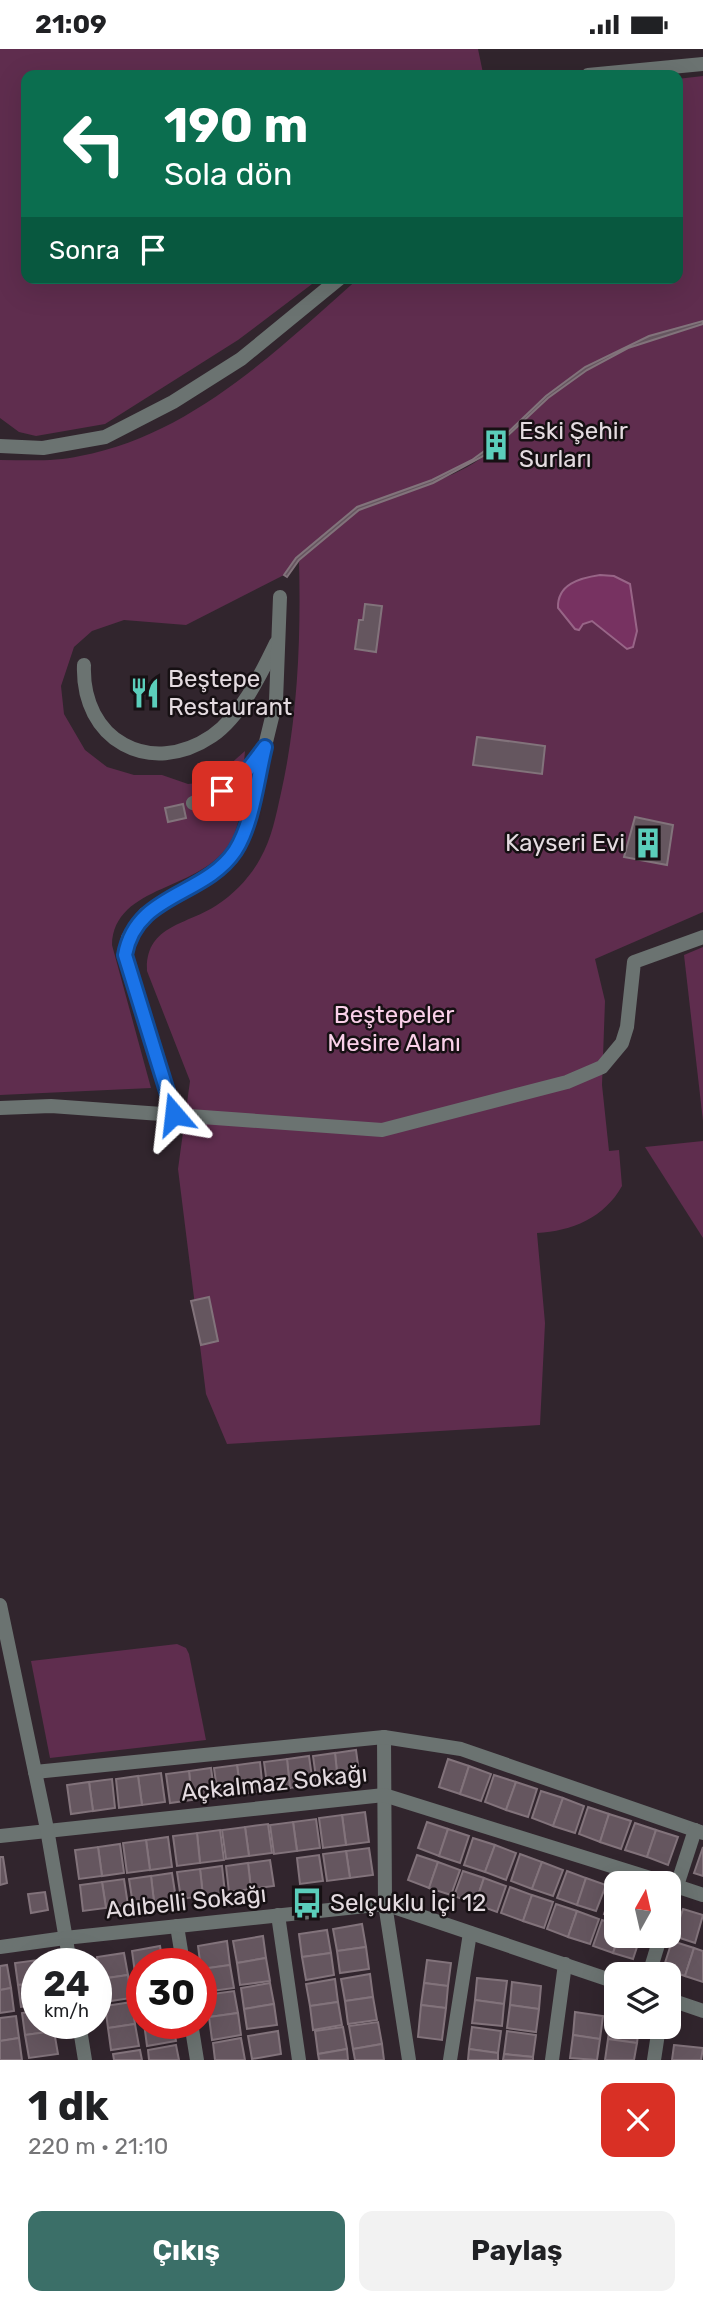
<!DOCTYPE html>
<html lang="tr">
<meta charset="utf-8">
<style>
body{margin:0;font-family:Rubik,sans-serif;background:#f2f2f2;color:#202124;height:100vh;display:flex;flex-direction:column;font-size:26px;white-space:nowrap}
*{box-sizing:border-box;margin:0}
p{font-size:23px;color:#757577}
.icon{flex:none;width:38px;height:38px;fill:none;stroke:currentColor;stroke-width:2;stroke-linecap:round;stroke-linejoin:round}
.map{position:relative;height:2011px;overflow:hidden}
.details{display:flex;flex-direction:column;background:#fff;flex:1}
.details>*{flex:none}
.hud{position:absolute;left:21px;top:21px;width:662px;height:214px;border-radius:14px;box-shadow:0 7px 28px #0002;background:#0b6e4f;color:#fff;overflow:hidden}
.needle{width:46px;rotate:8deg}
.tools{position:absolute;left:604px;top:1822px;display:grid;gap:14px}
.tools a{display:grid;place-items:center;width:77px;height:77px;border-radius:14px;background:#fff;box-shadow:0 7px 28px #0002;font-size:35px}
.speed{position:absolute;left:21px;top:1899px;display:flex;gap:14px;font-size:35px;font-weight:700;text-align:center}
.speed>*{display:grid;place-content:center;width:91px;height:91px;border-radius:50%;background:#fff;box-shadow:0 7px 28px #0002;line-height:1}
.speed small{font-size:18px;font-weight:400}
.speed .limit{border:10px solid #d22;background:#fff;color:#111}
.pin{position:absolute;display:grid;place-items:center;width:60px;height:60px;color:#fff;margin:-30px;border-radius:14px;box-shadow:0 4px 10px #0006}
.me{position:absolute;width:77px;margin:-38px;rotate:343deg;stroke-linejoin:round;filter:drop-shadow(0 0 5px #0008)}
.turn{display:flex;align-items:center;gap:24px;height:147px;padding:0 28px;font-size:32px}
.turn .icon{width:91px;height:91px;stroke-width:2.5}
.turn b{display:block;font-size:49px;line-height:60px}
.then{display:flex;align-items:center;height:66px;padding:0 28px;background:#0003;gap:14px;font-size:26px}
.round{display:grid;place-items:center;flex:none;width:74px;height:74px;border-radius:14px;background:#f2f2f2}
.summary{display:flex;align-items:center;justify-content:space-between;height:119px;padding:0 28px}
h1{font-size:42px;font-weight:700;line-height:52px}
.primary-button{display:flex;gap:14px;margin-top:auto;padding:14px 28px}
.primary-button a{flex:1;height:80px;border-radius:14px;background:#3b6f68;color:#fff;font-size:28px;font-weight:700;line-height:80px;text-align:center}
.primary-button a+a{background:#f2f2f2;color:#202124}
.status{display:flex;justify-content:space-between;align-items:center;height:49px;padding:0 35px;background:#fff;direction:ltr}
.status svg{height:19px;fill:currentColor}
.map>svg:first-child{display:block}
.green{fill:#5f2d4e}
.water{fill:#773261;stroke:#986587;stroke-width:2}
.building{fill:#65565f;stroke:#82737b;stroke-width:2}
.lines{fill:none;stroke-linecap:round;stroke-linejoin:round}
.minor{stroke:#6b7371;stroke-width:14}
.tertiary{stroke:#6b7371;stroke-width:14}
.route-casing{stroke:#114b97;stroke-width:18}
.route{stroke:#1a73e8;stroke-width:12}
.labels{text-anchor:middle;dominant-baseline:central;stroke-width:5;stroke-linejoin:round;paint-order:stroke}
.poi-label{font-size:24px;fill:#e4dbe0;stroke:#161013;text-anchor:start}
.park-label{font-size:24px;fill:#fad0e9;stroke:#161013}
.street-label{font-size:24px;fill:#e4dbe0;stroke:#161013}
</style>
<div class="status"><b>21:09</b><svg viewBox="0 0 49 12"><path d="M0 12V9h3v3zM5 12V6h3v6zM10 12V3h3v9zM15 12V0h3v12zM26 1h20v11H26zM47 4h2v5h-2z"/></svg></div>
<div class="map">
<svg width="703" height="2011" viewBox="0 0 703 2011">
<rect width="100%" height="100%" fill="#31252d"/>
<!-- green -->
<g class="green">
<path d="M0,0H478L483,24L26,26V229H320L238,291L105,375L36,387L19,383L0,369Z"/>
<path d="M703,27V272L649,287L585,318L546,347L502,389L472,411L432,431L357,458L296,509L284,526L186,576L124,571L92,582L74,598L61,637L64,665L85,701L107,718L134,726H162L188,735L197,734L219,725L245,702C242,729 245,767 231,792C203,843 114,834 112,896L151,1039L0,1046V411C26,411 54,413 80,407C192,386 277,301 359,229H677V30Z"/>
<path d="M703,275V863L595,910L605,952L602,1036L609,1102L619,1101L622,1137C604,1169 572,1182 537,1184L545,1274L540,1376L227,1395L206,1345L178,1120L190,1032L147,922C145,876 187,876 217,856C235,844 250,828 260,810C272,789 276,766 281,744C298,668 301,589 299,511C318,495 338,472 360,461C397,442 438,436 474,414C502,397 522,373 546,351C588,314 647,285 703,275Z"/>
<path d="M703,898V1072L684,906Z"/>
<path d="M703,1092V1189L645,1098Z"/>
<path d="M177,1595L186,1599L189,1605L206,1691L50,1709L31,1612Z"/>
</g>
<!-- water -->
<path class="water" d="M600,526L614,527L630,535L637,582L633,598L627,600L592,572L583,575L579,581L575,580L558,559C557,535 580,529 600,526Z"/>
<!-- building -->
<g class="building">
<path d="M703,272V275L628,299L587,321L548,349L489,404L433,434L359,461L299,511L287,528L284,526L296,509L357,458L432,431L472,411L502,389L546,347L585,318L649,287Z"/>
<path d="M365,555L382,557L376,603L355,600L359,571H363Z"/>
<path d="M477,688L545,697L542,725L473,716Z"/>
<path d="M183,755L186,769L168,773L165,759Z"/>
<path d="M635,768L673,776L667,816L624,808Z"/>
<path d="M209,1248L218,1292L201,1296L191,1252Z"/>
<path d="M356,1701L360,1731L338,1733L335,1704Z"/>
<path d="M335,1704L338,1733L317,1736L313,1707Z"/>
<path d="M309,1707L313,1736L290,1739L287,1710Z"/>
<path d="M287,1710L290,1739L268,1742L264,1713Z"/>
<path d="M448,1710L469,1717L460,1745L439,1738Z"/>
<path d="M260,1713L263,1742L241,1745L237,1716Z"/>
<path d="M237,1716L241,1745L218,1748L214,1719Z"/>
<path d="M469,1717L491,1725L481,1752L460,1745Z"/>
<path d="M211,1719L215,1748L192,1751L189,1722Z"/>
<path d="M189,1722L192,1751L170,1754L166,1725Z"/>
<path d="M161,1724L165,1753L142,1756L138,1727Z"/>
<path d="M494,1726L516,1733L506,1761L485,1753Z"/>
<path d="M138,1727L142,1756L119,1759L116,1730Z"/>
<path d="M112,1730L115,1759L93,1762L89,1733Z"/>
<path d="M89,1733L93,1762L71,1765L67,1736Z"/>
<path d="M516,1733L537,1740L528,1768L506,1761Z"/>
<path d="M541,1742L563,1749L553,1777L532,1769Z"/>
<path d="M563,1749L584,1757L575,1784L553,1777Z"/>
<path d="M588,1758L609,1765L600,1793L579,1785Z"/>
<path d="M365,1763L369,1793L346,1796L342,1766Z"/>
<path d="M609,1765L631,1772L621,1800L600,1793Z"/>
<path d="M342,1766L346,1796L323,1799L319,1769Z"/>
<path d="M316,1770L320,1799L297,1802L293,1773Z"/>
<path d="M293,1773L297,1802L274,1805L270,1776Z"/>
<path d="M427,1773L448,1780L439,1807L418,1799Z"/>
<path d="M635,1774L656,1781L647,1808L625,1801Z"/>
<path d="M268,1775L272,1804L249,1807L245,1778Z"/>
<path d="M245,1778L249,1807L226,1810L222,1781Z"/>
<path d="M448,1780L469,1787L460,1814L439,1807Z"/>
<path d="M220,1781L224,1811L200,1814L197,1784Z"/>
<path d="M656,1781L678,1788L668,1816L647,1808Z"/>
<path d="M197,1784L200,1814L177,1817L173,1787Z"/>
<path d="M168,1788L172,1818L150,1821L146,1791Z"/>
<path d="M473,1789L495,1796L485,1823L464,1816Z"/>
<path d="M146,1791L150,1821L127,1824L123,1794Z"/>
<path d="M120,1795L124,1824L102,1827L98,1798Z"/>
<path d="M495,1796L516,1804L506,1831L485,1823Z"/>
<path d="M98,1798L102,1827L79,1830L75,1801Z"/>
<path d="M703,1798V1827L694,1824Z"/>
<path d="M369,1799L373,1826L350,1829L346,1802Z"/>
<path d="M346,1802L350,1829L327,1832L323,1805Z"/>
<path d="M520,1805L542,1813L532,1840L511,1832Z"/>
<path d="M319,1806L323,1832L300,1835L297,1809Z"/>
<path d="M417,1806L438,1813L429,1839L408,1831Z"/>
<path d="M0,1808H3L7,1834L0,1836Z"/>
<path d="M270,1811L274,1837L251,1840L248,1814Z"/>
<path d="M438,1813L460,1821L451,1846L429,1839Z"/>
<path d="M542,1813L563,1821L553,1847L532,1840Z"/>
<path d="M248,1814L251,1840L229,1843L226,1817Z"/>
<path d="M222,1817L225,1844L203,1847L200,1820Z"/>
<path d="M200,1820L203,1847L181,1850L177,1823Z"/>
<path d="M463,1822L484,1829L475,1855L454,1847Z"/>
<path d="M567,1822L586,1829L577,1856L557,1849Z"/>
<path d="M172,1824L176,1850L154,1853L151,1827Z"/>
<path d="M151,1827L154,1853L133,1856L129,1830Z"/>
<path d="M484,1829L506,1837L497,1863L475,1855Z"/>
<path d="M586,1829L606,1836L596,1862L577,1856Z"/>
<path d="M124,1830L128,1856L106,1859L102,1833Z"/>
<path d="M102,1833L106,1859L83,1862L80,1836Z"/>
<path d="M510,1838L532,1846L523,1872L501,1864Z"/>
<path d="M613,1838L616,1839V1869L604,1865Z"/>
<path d="M45,1843L48,1861L31,1864L28,1845Z"/>
<path d="M532,1846L553,1853L544,1879L523,1872Z"/>
<path d="M556,1855L577,1862L568,1888L547,1880Z"/>
<path d="M683,1860L703,1866L695,1894L674,1887Z"/>
<path d="M577,1862L599,1870L590,1895L568,1888Z"/>
<path d="M602,1871L616,1876V1886H619L613,1904L593,1897Z"/>
<path d="M362,1875L366,1898L337,1902L333,1880Z"/>
<path d="M327,1881L331,1904L302,1908L299,1885Z"/>
<path d="M619,1886H641L633,1910L613,1904Z"/>
<path d="M263,1887L266,1909L237,1914L233,1892Z"/>
<path d="M227,1892L230,1916L201,1920L198,1897Z"/>
<path d="M672,1892L694,1899L685,1927L663,1920Z"/>
<path d="M160,1897L163,1914H142V1923L135,1924L132,1902Z"/>
<path d="M366,1898L369,1920L340,1924L337,1902Z"/>
<path d="M694,1899L703,1902V1933L685,1927Z"/>
<path d="M124,1904L128,1926L100,1930L97,1908Z"/>
<path d="M331,1904L334,1926L306,1931L302,1908Z"/>
<path d="M266,1909L270,1932L240,1936L237,1914Z"/>
<path d="M45,1910L46,1914H37V1934L18,1936L15,1914Z"/>
<path d="M427,1911L451,1914L448,1937L424,1934Z"/>
<path d="M7,1916L11,1939L0,1941V1917Z"/>
<path d="M230,1916L234,1939L205,1943L201,1920Z"/>
<path d="M370,1925L373,1948L345,1952L341,1930Z"/>
<path d="M128,1926L131,1949L104,1953L100,1930Z"/>
<path d="M477,1929L507,1932L504,1955L475,1951Z"/>
<path d="M335,1930L338,1953L310,1957L306,1935Z"/>
<path d="M512,1933L541,1937L539,1960L510,1956Z"/>
<path d="M37,1934V1956L21,1958L18,1936Z"/>
<path d="M270,1934L274,1955L244,1960L241,1939Z"/>
<path d="M424,1934L448,1937L446,1959L421,1956Z"/>
<path d="M11,1939L14,1962L0,1964V1941Z"/>
<path d="M234,1942L238,1964L209,1968L205,1946Z"/>
<path d="M373,1948L377,1971L348,1975L345,1952Z"/>
<path d="M475,1951L504,1955L502,1977L472,1974Z"/>
<path d="M132,1953L135,1975L108,1979L105,1957Z"/>
<path d="M338,1953L342,1976L313,1981L310,1957Z"/>
<path d="M274,1955L277,1976L247,1980L244,1960Z"/>
<path d="M421,1956L446,1959L442,1991L418,1988Z"/>
<path d="M510,1956L539,1960L536,1983L507,1979Z"/>
<path d="M37,1962V1974H53L54,1982L25,1986L22,1964Z"/>
<path d="M575,1963L603,1967L600,1990L573,1986Z"/>
<path d="M238,1964L241,1986L212,1991L209,1968Z"/>
<path d="M16,1967L19,1989L0,1992V1969Z"/>
<path d="M611,1968H616V1978H639L637,1994L608,1990Z"/>
<path d="M378,1973L382,1995L353,2000L349,1977Z"/>
<path d="M144,1974H173L176,1992L147,1997Z"/>
<path d="M135,1975L139,1997L111,2001L108,1979Z"/>
<path d="M343,1978L347,2000L318,2005L315,1982Z"/>
<path d="M472,1978L501,1982L498,2004L469,2000Z"/>
<path d="M54,1982L58,2005L29,2009L25,1986Z"/>
<path d="M278,1982L281,2005L252,2010L248,1987Z"/>
<path d="M507,1982L536,1986L533,2008L504,2005Z"/>
<path d="M573,1986L600,1990L597,2011L570,2009Z"/>
<path d="M19,1989L22,2011H0V1992Z"/>
<path d="M241,1989L245,2011H215L213,1994Z"/>
<path d="M608,1990L637,1994L634,2011H605Z"/>
<path d="M382,1995L384,2011H355L353,2000Z"/>
<path d="M176,1996L179,2011H149L148,2001Z"/>
<path d="M674,1996L703,1999L701,2011H672Z"/>
<path d="M347,2000L348,2011H319L318,2005Z"/>
<path d="M469,2000L498,2004V2011H468Z"/>
<path d="M140,2001L142,2011H114L113,2005Z"/>
<path d="M504,2005L533,2008V2011H503Z"/>
</g>
<g class="lines">
<!-- minor -->
<g class="minor">
<path d="M84,616C81,691 150,729 212,687C241,667 261,625 276,594"/>
<path d="M193,754C222,742 241,729 260,703"/>
<path d="M0,1059L51,1057L382,1081L567,1033L602,1018L622,994L627,978L634,913L703,888"/>
<path d="M174,1065L125,906L128,889L145,865L222,818L236,800L245,779L276,652L280,548"/>
<path d="M384,1688L385,1855L409,2011"/>
<path d="M35,1723L384,1688L461,1700L703,1784"/>
<path d="M0,1787L384,1746L666,1834"/>
<path d="M670,1835L703,1846"/>
<path d="M668,1864L695,1781"/>
<path d="M278,1866L299,2011"/>
<path d="M177,1877L183,1914"/>
<path d="M0,1898L65,1889"/>
<path d="M649,1925L661,1886"/>
<path d="M191,1974L197,2011"/>
<path d="M450,2011L470,1884"/>
<path d="M552,2011L565,1915"/>
<path d="M654,2011L659,1978"/>
</g>
<!-- tertiary -->
<g class="tertiary">
<path d="M588,26L703,15"/>
<path d="M0,397L43,399L105,388L173,353L241,310L340,229"/>
<path d="M0,1556L47,1780L70,1914"/>
<path d="M65,1889L385,1855L616,1933"/>
<path d="M668,1950L703,1962"/>
<path d="M79,1974L85,2011"/>
</g>
</g>
<g class="lines">
<!-- route casing -->
<g class="route-casing">
<path id="route" d="M174,1065L125,906C136,844 204,848 235,802C253,774 257,730 265,698L246,723L222,742"/>
</g>
<!-- route -->
<use href="#route" class="route"/>
</g>
<!-- icons -->
<defs>
<g id="building-bare" transform="scale(2.415)"><path d="M-4-6H4V6H1V3H-1V6H-4ZM-2.5-4.3h1.7v1.8h-1.7ZM.8-4.3h1.7v1.8H.8ZM-2.5-1h1.7V.8h-1.7ZM.8-1h1.7V.8H.8Z" fill="#5bcebb" stroke="#161013" stroke-width="2.5" paint-order="stroke"/></g>
<g id="restaurant-bare" transform="scale(2.415)"><path d="M-5-6h1v4h1v-4h1v4h1v-4h1v5L-1.5 .5V6h-2V.5L-5-1ZM5-6V6H3V1.5H1.5Q1.5-4 5-6Z" fill="#5bcebb" stroke="#161013" stroke-width="2.5" paint-order="stroke"/></g>
<g id="bus-bare" transform="scale(2.415)"><path d="M-5-6H5V4H4V6H2V4H-2V6H-4V4H-5ZM-3.5-4V0h7V-4ZM-3.5 1.2v1.5H-2V1.2ZM2 1.2v1.5H3.5V1.2Z" fill="#5bcebb" stroke="#161013" stroke-width="2.5" paint-order="stroke"/></g>
</defs>
<g fill-rule="evenodd">
<use href="#building-bare" x="496" y="396"/>
<use href="#restaurant-bare" x="145" y="644"/>
<use href="#building-bare" x="648" y="794"/>
<use href="#bus-bare" x="307" y="1854"/>
</g>
<g class="labels">
<!-- poi labels -->
<g class="poi-label">
<text x="519" y="382">Eski Şehir<tspan x="519" dy="28">Surları</tspan></text>
<text x="168" y="630">Beştepe<tspan x="168" dy="28">Restaurant</tspan></text>
<text x="625" y="794" text-anchor="end">Kayseri Evi</text>
<text x="330" y="1854">Selçuklu İçi 12</text>
</g>
<!-- park labels -->
<g class="park-label">
<text x="394" y="966">Beştepeler<tspan x="394" dy="28">Mesire Alanı</tspan></text>
</g>
<!-- street labels -->
<g class="street-label">
<text transform="translate(274 1734) rotate(-6)">Açkalmaz Sokağı</text>
<text transform="translate(186 1853) rotate(-6)">Adıbelli Sokağı</text>
</g>
</g>
</svg>
<div class="tools">
<a><svg class="needle" viewBox="-14 -14 28 28"><path d="M0-13l5 13h-10z" fill="#e53935"/><path d="M0 13l5-13h-10z" fill="#757577"/></svg></a>
<a><svg class="icon" aria-label="layers" viewBox="0 0 24 24"><path d="M12 4l9 5-9 5-9-5zM3 14l9 5 9-5"/></svg></a>
</div>
<div class="speed"><div>24<small>km/h</small></div><div class="limit">30</div></div>
<div class="pin" style="left:222px;top:742px;background:#d93025"><svg class="icon" aria-label="arrive" viewBox="0 0 24 24"><path d="M6 21V4h12l-3 4 3 4H6"/></svg></div>
<svg class="me" style="left:174px;top:1065px" viewBox="-20 -20 40 40"><path d="M0-17L14 15 0 8-14 15z" fill="#1a73e8" stroke="#fff" stroke-width="4"/></svg>
<div class="hud">
<div class="turn"><svg class="icon" aria-label="left" viewBox="0 0 24 24"><path d="M17 20v-9H6M10 6l-5 5 5 5"/></svg><div><b>190 m</b>Sola dön</div></div>
<div class="then">Sonra<svg class="icon" aria-label="arrive" viewBox="0 0 24 24"><path d="M6 21V4h12l-3 4 3 4H6"/></svg></div>
</div>
</div>
<section class="details">
<div class="summary"><div><h1>1 dk</h1><p>220 m · 21:10</p></div><a class="round" style="background:#d93025;color:#fff"><svg class="icon" aria-label="close" viewBox="0 0 24 24"><path d="M6 6l12 12M18 6L6 18"/></svg></a></div>
<div class="primary-button"><a>Çıkış</a><a>Paylaş</a></div>
</section>
